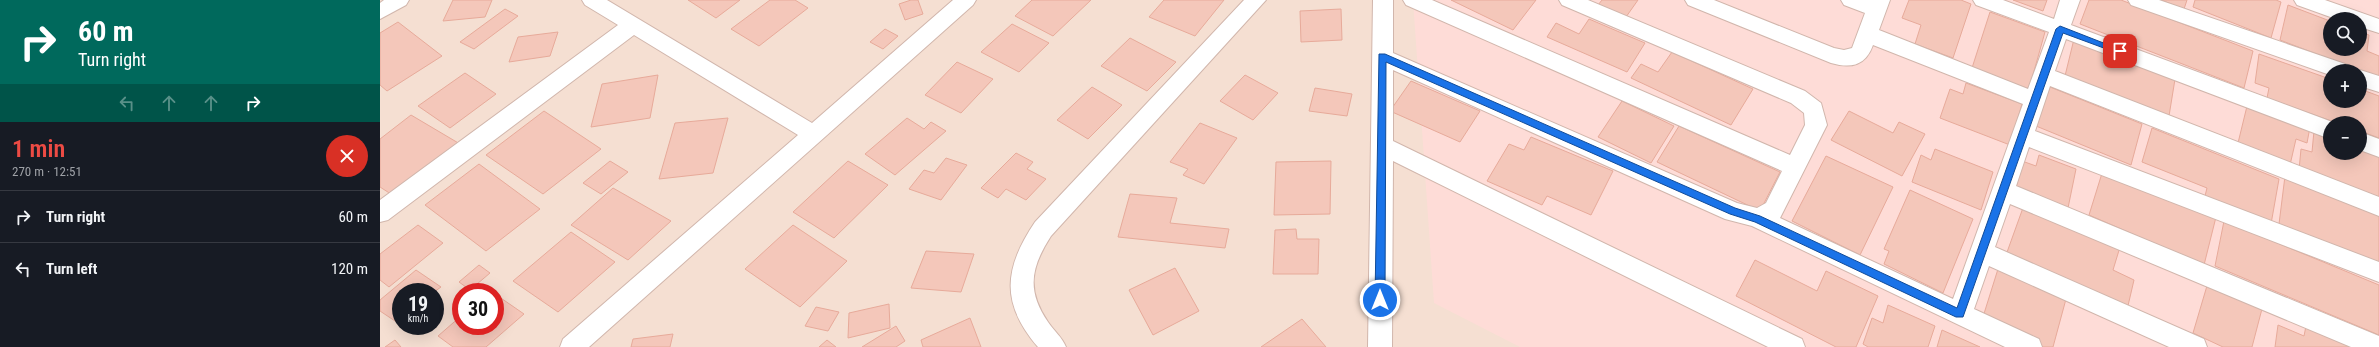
<!DOCTYPE html>
<meta charset="utf-8">
<style>
body{margin:0;font-family:"Roboto Condensed",sans-serif;background:#242831;color:#f1f3f6;height:100vh;display:flex;flex-direction:column;font-size:15px;white-space:nowrap}
*{box-sizing:border-box;margin:0}
p{font-size:13px;color:#9ea1a6}
.icon{flex:none;width:22px;height:22px;fill:none;stroke:currentColor;stroke-width:2;stroke-linecap:round;stroke-linejoin:round}
.map{position:relative;flex:1;overflow:hidden}
.side{display:flex;flex-direction:column;background:#171b24;width:380px}
.side>*{flex:none}
.top-card{background:#00695c;color:#fff;overflow:hidden}
.fabs{position:absolute;left:1943px;top:12px;display:grid;gap:8px}
.fabs a{display:grid;place-items:center;width:44px;height:44px;border-radius:50%;background:#171b24;box-shadow:0 4px 16px #0002;font-size:20px}
.speed{position:absolute;left:12px;top:283px;display:flex;gap:8px;font-size:20px;font-weight:700;text-align:center}
.speed>*{display:grid;place-content:center;width:52px;height:52px;border-radius:50%;background:#171b24;box-shadow:0 4px 16px #0002;line-height:1}
.speed small{font-size:10px;font-weight:400}
.speed .limit{border:6px solid #d22;background:#fff;color:#111}
.pin{position:absolute;display:grid;place-items:center;width:34px;height:34px;color:#fff;margin:-17px;border-radius:8px;box-shadow:0 2px 6px #0006}
.me{position:absolute;width:44px;margin:-22px;rotate:0deg;stroke-linejoin:round;filter:drop-shadow(0 0 3px #0008)}
.turn{display:flex;align-items:center;gap:14px;height:84px;padding:0 12px;font-size:18px}
.turn .icon{width:52px;height:52px;stroke-width:2.5}
.turn b{display:block;font-size:28px;line-height:34px}
.lanes{display:flex;align-items:center;height:38px;padding:0 12px;background:#0003;justify-content:center;gap:20px;direction:ltr}
.lanes .off{opacity:.35}
.round{display:grid;place-items:center;flex:none;width:42px;height:42px;border-radius:21px;background:#242831}
.summary{display:flex;align-items:center;justify-content:space-between;height:68px;padding:0 12px}
h1{font-size:24px;font-weight:600;line-height:30px;color:#ec4b44}
ul{padding:0;list-style:none}
li{display:flex;align-items:center;gap:12px;height:52px;padding:0 12px;border-top:1px solid #363941}
li div{flex:1}
li b{display:block;font-size:15px}
li em{font-style:normal}
main{display:flex;flex:1;min-height:0}
.map>svg:first-child{display:block}
.residential{fill:#f5dfd2;fill-rule:evenodd}
.commercial{fill:#fedcd7;fill-rule:evenodd}
.building{fill:#f4c7ba;stroke:#e7aa9a}
.lines{fill:none;stroke-linecap:round;stroke-linejoin:round}
.minor-casing{stroke:#d1b6ac;stroke-width:2}
.minor{fill:#fff;fill-rule:evenodd}
.route{fill:#1a73e8;stroke:#114b97}
</style>
<main>
<section class="side">
<div class="top-card">
<div class="turn"><svg class="icon" aria-label="right" viewBox="0 0 24 24"><path d="M7 20v-9h11M14 6l5 5-5 5"/></svg><div><b>60 m</b>Turn right</div></div>
<div class="lanes"><svg class="icon off" aria-label="left" viewBox="0 0 24 24"><path d="M17 20v-9H6M10 6l-5 5 5 5"/></svg><svg class="icon off" aria-label="ahead" viewBox="0 0 24 24"><path d="M12 20V5M6 11l6-6 6 6"/></svg><svg class="icon off" aria-label="ahead" viewBox="0 0 24 24"><path d="M12 20V5M6 11l6-6 6 6"/></svg><svg class="icon" aria-label="right" viewBox="0 0 24 24"><path d="M7 20v-9h11M14 6l5 5-5 5"/></svg></div>
</div>
<div class="summary"><div><h1>1 min</h1><p>270 m · 12:51</p></div><a class="round" style="background:#d93025;color:#fff"><svg class="icon" aria-label="close" viewBox="0 0 24 24"><path d="M6 6l12 12M18 6L6 18"/></svg></a></div>
<ul>
<li><svg class="icon" aria-label="right" viewBox="0 0 24 24"><path d="M7 20v-9h11M14 6l5 5-5 5"/></svg><div><b>Turn right</b></div><em>60 m</em></li>
<li><svg class="icon" aria-label="left" viewBox="0 0 24 24"><path d="M17 20v-9H6M10 6l-5 5 5 5"/></svg><div><b>Turn left</b></div><em>120 m</em></li>
</ul>
</section>
<div class="map">
<svg width="1999" height="347" viewBox="0 0 1999 347">
<rect width="100%" height="100%" fill="#fdefe4"/>
<!-- residential -->
<path class="residential" d="M0,0H1999V347H0ZM1950,19H1980V49H1950ZM1950,71H1980V101H1950ZM1950,123H1980V153H1950ZM21,292H55V326H21ZM81,292H115V326H81Z"/>
<!-- commercial -->
<path class="commercial" d="M1033,0H1999V347H1140L1054,303ZM1950,19H1980V49H1950ZM1950,71H1980V101H1950ZM1950,123H1980V153H1950Z"/>
<!-- building -->
<g class="building">
<path d="M73,0H112L105,17L63,21Z"/>
<path d="M308,0H360L336,18Z"/>
<path d="M390,0H415L428,8L379,46L351,29Z"/>
<path d="M531,0H538L543,14L525,20L519,4Z"/>
<path d="M652,0H711L673,36L635,16Z"/>
<path d="M784,0H844L815,36L769,17Z"/>
<path d="M1071,0H1156L1133,30Z"/>
<path d="M1222,0H1258L1246,17L1218,5Z"/>
<path d="M1529,0H1581L1591,4L1573,58L1535,44L1541,25L1522,18Z"/>
<path d="M1633,0H1667L1663,11Z"/>
<path d="M1709,0H1741L1873,51L1864,88L1700,24Z"/>
<path d="M1781,0H1807L1804,9Z"/>
<path d="M1815,0H1896L1901,2L1891,38L1813,7Z"/>
<path d="M1908,5L1950,21V49H1980V32L1989,35L1987,51L1999,56V78L1900,40Z"/>
<path d="M125,9L138,16L94,49L80,42Z"/>
<path d="M961,9L962,40L921,42L920,11Z"/>
<path d="M1610,12L1665,32L1649,89L1592,68Z"/>
<path d="M1209,19L1265,43L1247,72L1167,37L1176,23L1199,34Z"/>
<path d="M18,22L62,56L7,91L0,85V33Z"/>
<path d="M632,24L669,43L639,72L601,52Z"/>
<path d="M505,29L518,36L503,49L490,42Z"/>
<path d="M178,32L170,56L129,62L138,37Z"/>
<path d="M750,38L796,62L767,91L721,66Z"/>
<path d="M1694,39L1796,73L1789,116L1684,80Z"/>
<path d="M1292,52L1373,89L1351,125L1251,78L1261,64L1278,72Z"/>
<path d="M1879,54L1950,79V101H1980V89L1999,96V138L1980,131V123H1957L1887,98L1889,88L1875,83Z"/>
<path d="M577,62L613,79L581,113L545,95Z"/>
<path d="M85,73L116,94L70,128L38,106Z"/>
<path d="M278,75L270,118L211,127L222,84Z"/>
<path d="M865,75L898,93L873,120L840,101Z"/>
<path d="M1031,81L1100,111L1080,142L1010,111Z"/>
<path d="M1586,83L1642,104L1630,145L1560,118L1570,89L1583,94Z"/>
<path d="M712,87L742,105L708,139L677,120Z"/>
<path d="M1670,87L1762,124L1751,165L1656,126Z"/>
<path d="M935,88L972,94L967,116L929,111Z"/>
<path d="M1242,101L1294,126L1271,163L1218,137Z"/>
<path d="M1868,102L1930,127L1927,143L1916,139L1910,165L1858,143Z"/>
<path d="M164,111L221,149L163,194L106,155Z"/>
<path d="M1469,111L1513,133L1519,122L1545,134L1522,176L1451,140Z"/>
<path d="M31,115L80,144L14,196L0,187V139Z"/>
<path d="M348,118L333,173L279,179L295,123Z"/>
<path d="M527,118L544,129L551,122L566,131L515,175L485,154Z"/>
<path d="M820,123L857,138L824,184L803,175L808,169L790,162Z"/>
<path d="M1299,126L1400,172L1380,211L1277,162Z"/>
<path d="M1772,128L1899,179L1891,224L1825,196L1827,188L1762,162Z"/>
<path d="M1934,131L1950,137V153H1980V148L1999,155V200L1919,170L1921,149L1932,152Z"/>
<path d="M1151,137L1233,171L1211,215L1167,196L1162,205L1107,181L1129,144L1144,150Z"/>
<path d="M1555,149L1613,172L1601,210L1532,182L1541,155L1551,160Z"/>
<path d="M636,153L653,162L647,169L666,179L646,200L626,189L618,198L601,188Z"/>
<path d="M1659,155L1696,169L1688,208L1636,188L1642,161L1656,166Z"/>
<path d="M1446,156L1513,187L1480,255L1412,221Z"/>
<path d="M566,158L587,165L561,200L529,189L544,170L554,173Z"/>
<path d="M230,161L248,172L221,194L203,183Z"/>
<path d="M468,161L508,185L454,238L413,212Z"/>
<path d="M951,161L950,214L894,215L896,162Z"/>
<path d="M99,164L160,209L106,251L45,205Z"/>
<path d="M1723,170L1836,217L1824,265L1709,215Z"/>
<path d="M1905,176L1999,211V263L1899,224Z"/>
<path d="M233,188L291,221L248,260L191,225Z"/>
<path d="M1530,190L1593,219L1563,293L1504,264L1509,251L1504,249Z"/>
<path d="M750,194L797,198L790,223L849,229L845,248L738,237Z"/>
<path d="M1644,205L1740,247L1733,270L1754,280L1747,310L1626,255Z"/>
<path d="M1844,221L1999,285V335L1835,266Z"/>
<path d="M38,225L63,243L9,287L0,280V254Z"/>
<path d="M413,225L467,261L420,307L365,269Z"/>
<path d="M916,229L917,239H939L938,274H893L895,230Z"/>
<path d="M191,232L235,262L178,312L133,281Z"/>
<path d="M546,251L594,254L581,292L531,288Z"/>
<path d="M1375,260L1437,291L1446,271L1498,296L1476,347H1456L1356,296Z"/>
<path d="M99,265L110,273L90,290L79,282Z"/>
<path d="M795,268L819,311L773,335L749,290Z"/>
<path d="M1618,269L1686,299L1673,347H1662L1602,320Z"/>
<path d="M36,270L61,287L54,292H21V320L18,323L0,311V300Z"/>
<path d="M1829,279L1883,305L1872,347H1843L1813,333Z"/>
<path d="M115,294L144,314L106,347H73L58,336L81,316V326H115Z"/>
<path d="M509,304L510,328L468,338L469,313Z"/>
<path d="M1508,305L1555,326L1548,347H1488L1483,344L1492,318L1503,323Z"/>
<path d="M436,307L459,312L448,331L425,326Z"/>
<path d="M590,318L601,347H543L541,340Z"/>
<path d="M922,319L946,347H881Z"/>
<path d="M1898,325L1924,336L1926,326L1976,347H1895Z"/>
<path d="M516,326L525,341L516,347H482Z"/>
<path d="M1562,330L1600,347H1557Z"/>
<path d="M293,334L290,347H251L253,339Z"/>
<path d="M15,340L21,347H5Z"/>
<path d="M447,340L456,347H439Z"/>
</g>
<g class="lines">
<!-- minor casing -->
<g class="minor-casing">
<g id="minor">
<path d="M4,0H29L26,5L0,19V3Z"/>
<path d="M202,0H227L432,123L573,0H596L593,5L209,347H180L183,339L418,135L254,35L8,220L0,222V200L238,25L205,5Z"/>
<path d="M864,0H886L671,236C651,267 646,290 668,322C674,331 682,337 686,347H658C620,303 624,268 655,222Z"/>
<path d="M993,0H1013V53L1357,203L1377,208L1386,203L1402,171L1026,5L1023,0H1052L1410,155L1425,125L1424,113L1411,103L1182,5L1179,0H1208L1425,91L1441,103L1447,125L1400,218L1573,299L1643,104L1493,45C1486,65 1472,69 1451,63L1308,5L1305,0H1334L1454,48L1464,50L1472,48L1485,13L1464,5L1461,0H1510L1499,30L1648,89L1669,32L1596,5L1593,0H1623L1674,19L1680,0H1700L1691,25L1955,123H1950V139L1686,39L1675,71L1999,197V216L1670,86L1655,131L1999,262V282L1649,147L1636,186L1999,336V347H1971L1630,204L1615,247L1824,339L1827,347H1789L1609,266L1594,309L1659,339L1662,347H1625L1372,226L1345,219L1013,70V141L1422,339L1425,347H1388L1013,161L1012,347H988Z"/>
<path d="M1748,0H1779L1968,65L1971,71H1950V75L1751,5Z"/>
<path d="M1914,0H1945L1999,19V33L1980,27V19H1956L1917,5Z"/>
<path d="M1980,70L1999,76V92L1980,86V71H1977Z"/>
<path d="M1980,132L1999,139V157L1980,150Z"/>
</g>
</g>
<!-- minor -->
<use href="#minor" class="minor"/>
</g>
<!-- route -->
<path class="route" d="M1680,26L1744,51L1740,54L1683,33L1583,317H1576L1375,222L1350,214L1006,62L1005,300L1000,305L995,300L999,54H1005L1355,208L1380,216L1577,308L1676,29Z"/>
</svg>
<div class="fabs">
<a><svg class="icon" aria-label="search" viewBox="0 0 24 24"><circle cx="10" cy="10" r="6"/><path d="M15 15l6 6"/></svg></a>
<a>+</a>
<a>−</a>
</div>
<div class="speed"><div>19<small>km/h</small></div><div class="limit">30</div></div>
<div class="pin" style="left:1740px;top:51px;background:#d93025"><svg class="icon" aria-label="arrive" viewBox="0 0 24 24"><path d="M6 21V4h12l-3 4 3 4H6"/></svg></div>
<svg class="me" style="left:1000px;top:300px" viewBox="-20 -20 40 40"><circle r="17" fill="#1a73e8" stroke="#fff" stroke-width="3"/><path d="M0-11L8 9 0 5-8 9z" fill="#fff"/></svg>
</div>
</main>
